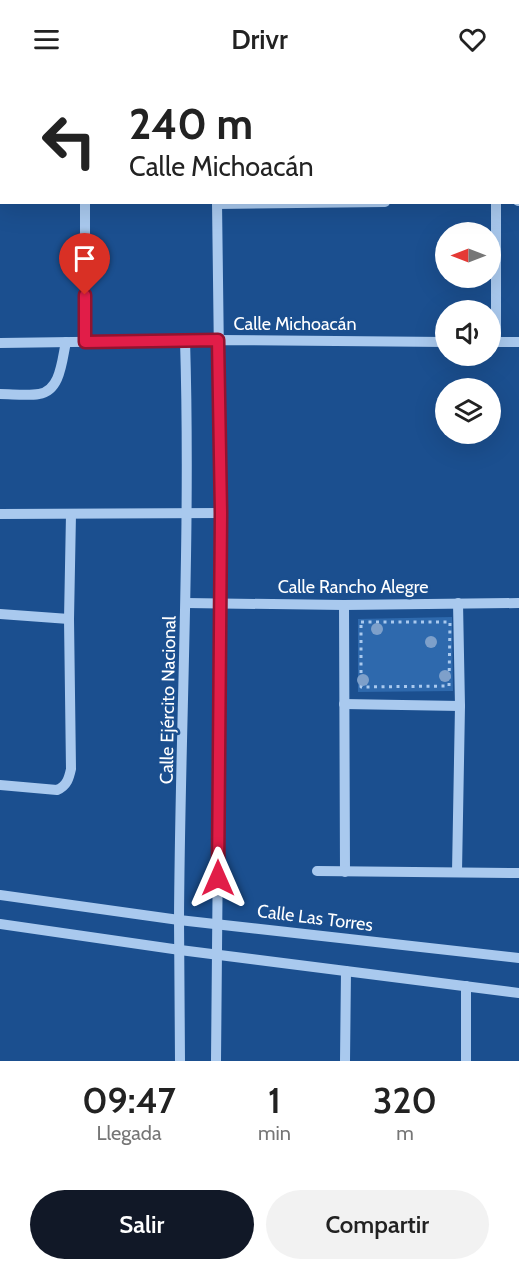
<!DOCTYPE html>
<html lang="es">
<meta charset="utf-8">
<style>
body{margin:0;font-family:Cabin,sans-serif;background:#f2f2f2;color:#222;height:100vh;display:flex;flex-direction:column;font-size:22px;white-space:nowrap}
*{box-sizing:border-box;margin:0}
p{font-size:20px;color:#767676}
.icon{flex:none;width:33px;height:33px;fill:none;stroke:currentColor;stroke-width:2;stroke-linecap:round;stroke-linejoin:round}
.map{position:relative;height:983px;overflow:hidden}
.drawer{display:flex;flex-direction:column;background:#fff;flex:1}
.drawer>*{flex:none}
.guide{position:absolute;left:0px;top:0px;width:519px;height:126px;box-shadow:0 6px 24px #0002;background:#fff;color:#222;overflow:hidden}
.needle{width:39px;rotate:270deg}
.buttons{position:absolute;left:435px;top:144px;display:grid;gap:12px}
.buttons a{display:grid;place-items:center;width:66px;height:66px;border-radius:50%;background:#fff;box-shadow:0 6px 24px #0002;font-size:30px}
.pin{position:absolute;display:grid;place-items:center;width:51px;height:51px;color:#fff;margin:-62px -26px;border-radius:50% 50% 50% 0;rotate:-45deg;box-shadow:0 0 6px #0007}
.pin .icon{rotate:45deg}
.me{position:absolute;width:66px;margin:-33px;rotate:0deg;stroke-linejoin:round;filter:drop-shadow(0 0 4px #0008)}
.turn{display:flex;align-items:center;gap:21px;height:126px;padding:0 30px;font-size:27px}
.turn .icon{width:78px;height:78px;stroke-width:2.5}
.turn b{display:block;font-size:42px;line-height:51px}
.eta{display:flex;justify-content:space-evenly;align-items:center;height:102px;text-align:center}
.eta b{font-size:36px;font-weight:600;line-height:42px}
.button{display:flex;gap:12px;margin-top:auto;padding:12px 30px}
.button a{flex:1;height:69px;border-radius:36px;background:#111827;color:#fff;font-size:24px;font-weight:600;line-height:69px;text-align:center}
.button a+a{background:#f2f2f2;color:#222}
header{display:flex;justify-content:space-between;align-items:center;height:78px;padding:0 30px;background:#fff;font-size:27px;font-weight:600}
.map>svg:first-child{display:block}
.green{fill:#2e69ad}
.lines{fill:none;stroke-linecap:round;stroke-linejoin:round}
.path{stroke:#a9c9ee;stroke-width:3;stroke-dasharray:3 4.5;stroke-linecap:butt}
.minor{stroke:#a9c9ee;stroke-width:10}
.tree{fill:#7ea0ca}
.route-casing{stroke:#92132f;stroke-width:15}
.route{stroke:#e11d48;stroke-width:10}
.labels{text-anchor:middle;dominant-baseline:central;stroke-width:5;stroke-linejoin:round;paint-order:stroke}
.street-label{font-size:18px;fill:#fff;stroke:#1b4f8f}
</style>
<header><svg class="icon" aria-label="menu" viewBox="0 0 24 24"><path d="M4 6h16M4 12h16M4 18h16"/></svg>Drivr<svg class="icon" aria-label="heart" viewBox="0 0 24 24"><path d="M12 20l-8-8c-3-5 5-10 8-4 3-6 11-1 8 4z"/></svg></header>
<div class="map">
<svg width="519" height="983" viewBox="0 0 519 983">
<rect width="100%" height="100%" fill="#1b4f8f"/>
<!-- green -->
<path class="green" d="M452,539L453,613L358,614V541Z"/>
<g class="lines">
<!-- path -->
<path class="path" d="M361,544H450L449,608L361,609Z"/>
<!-- minor -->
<g class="minor">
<path d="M216,0V2"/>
<path d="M449,0V2"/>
<path d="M85,2V0"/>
<path d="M336,2V0"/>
<path d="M518,123H519"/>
<path d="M217,126L385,124"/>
<path d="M85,264V124"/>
<path d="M491,264H519"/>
<path d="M496,264V124"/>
<path d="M0,265L218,262L446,264"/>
<path d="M0,316C12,316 27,318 39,316C61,313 62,281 66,264"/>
<path d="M0,436L221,435"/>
<path d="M186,525L344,527L519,525"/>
<path d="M344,527L345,794"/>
<path d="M0,536L69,541"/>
<path d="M344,626L460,628"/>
<path d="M0,707L57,712C67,708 69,700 71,691L69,541L71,436"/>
<path d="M317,793L519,795"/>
<path d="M457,794L460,628L458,525"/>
<path d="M0,817L179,842L519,880"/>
<path d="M0,846L180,872L519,915"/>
<path d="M180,983C180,936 179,889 179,842C180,649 191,456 185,262"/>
<path d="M216,983L221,435L217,124"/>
<path d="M345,983L346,893"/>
<path d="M466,983V908"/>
</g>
</g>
<!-- trees -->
<g class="tree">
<circle cx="377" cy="551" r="6"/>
<circle cx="431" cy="564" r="6"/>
<circle cx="445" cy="598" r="6"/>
<circle cx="363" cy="602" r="6"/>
</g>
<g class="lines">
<!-- route casing -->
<g class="route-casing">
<path id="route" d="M85,217V264L218,262L221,435L218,800"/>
</g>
<!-- route -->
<use href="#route" class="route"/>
</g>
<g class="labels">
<!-- street labels -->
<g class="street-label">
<text x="295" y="246">Calle Michoacán</text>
<text x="353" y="509">Calle Rancho Alegre</text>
<text transform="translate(168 622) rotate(-89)">Calle Ejército Nacional</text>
<text transform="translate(315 840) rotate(7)">Calle Las Torres</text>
</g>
</g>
</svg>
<div class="buttons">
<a><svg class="needle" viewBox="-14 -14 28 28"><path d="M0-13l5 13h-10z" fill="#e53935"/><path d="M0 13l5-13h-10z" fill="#767676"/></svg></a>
<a><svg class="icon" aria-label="sound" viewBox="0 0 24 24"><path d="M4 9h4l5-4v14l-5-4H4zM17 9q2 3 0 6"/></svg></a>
<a><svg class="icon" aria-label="layers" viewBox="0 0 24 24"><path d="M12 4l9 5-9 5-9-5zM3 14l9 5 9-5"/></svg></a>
</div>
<div class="pin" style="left:85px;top:217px;background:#d93025"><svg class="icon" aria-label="arrive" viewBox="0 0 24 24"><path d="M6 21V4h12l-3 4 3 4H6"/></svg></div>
<svg class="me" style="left:218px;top:800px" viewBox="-20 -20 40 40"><path d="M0-17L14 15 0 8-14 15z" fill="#e11d48" stroke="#fff" stroke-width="4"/></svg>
<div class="guide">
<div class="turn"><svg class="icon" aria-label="left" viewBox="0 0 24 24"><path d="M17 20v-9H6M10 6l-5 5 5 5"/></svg><div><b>240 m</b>Calle Michoacán</div></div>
</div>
</div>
<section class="drawer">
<div class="eta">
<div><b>09:47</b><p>Llegada</p></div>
<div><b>1</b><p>min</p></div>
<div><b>320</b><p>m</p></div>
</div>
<div class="button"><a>Salir</a><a>Compartir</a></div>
</section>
